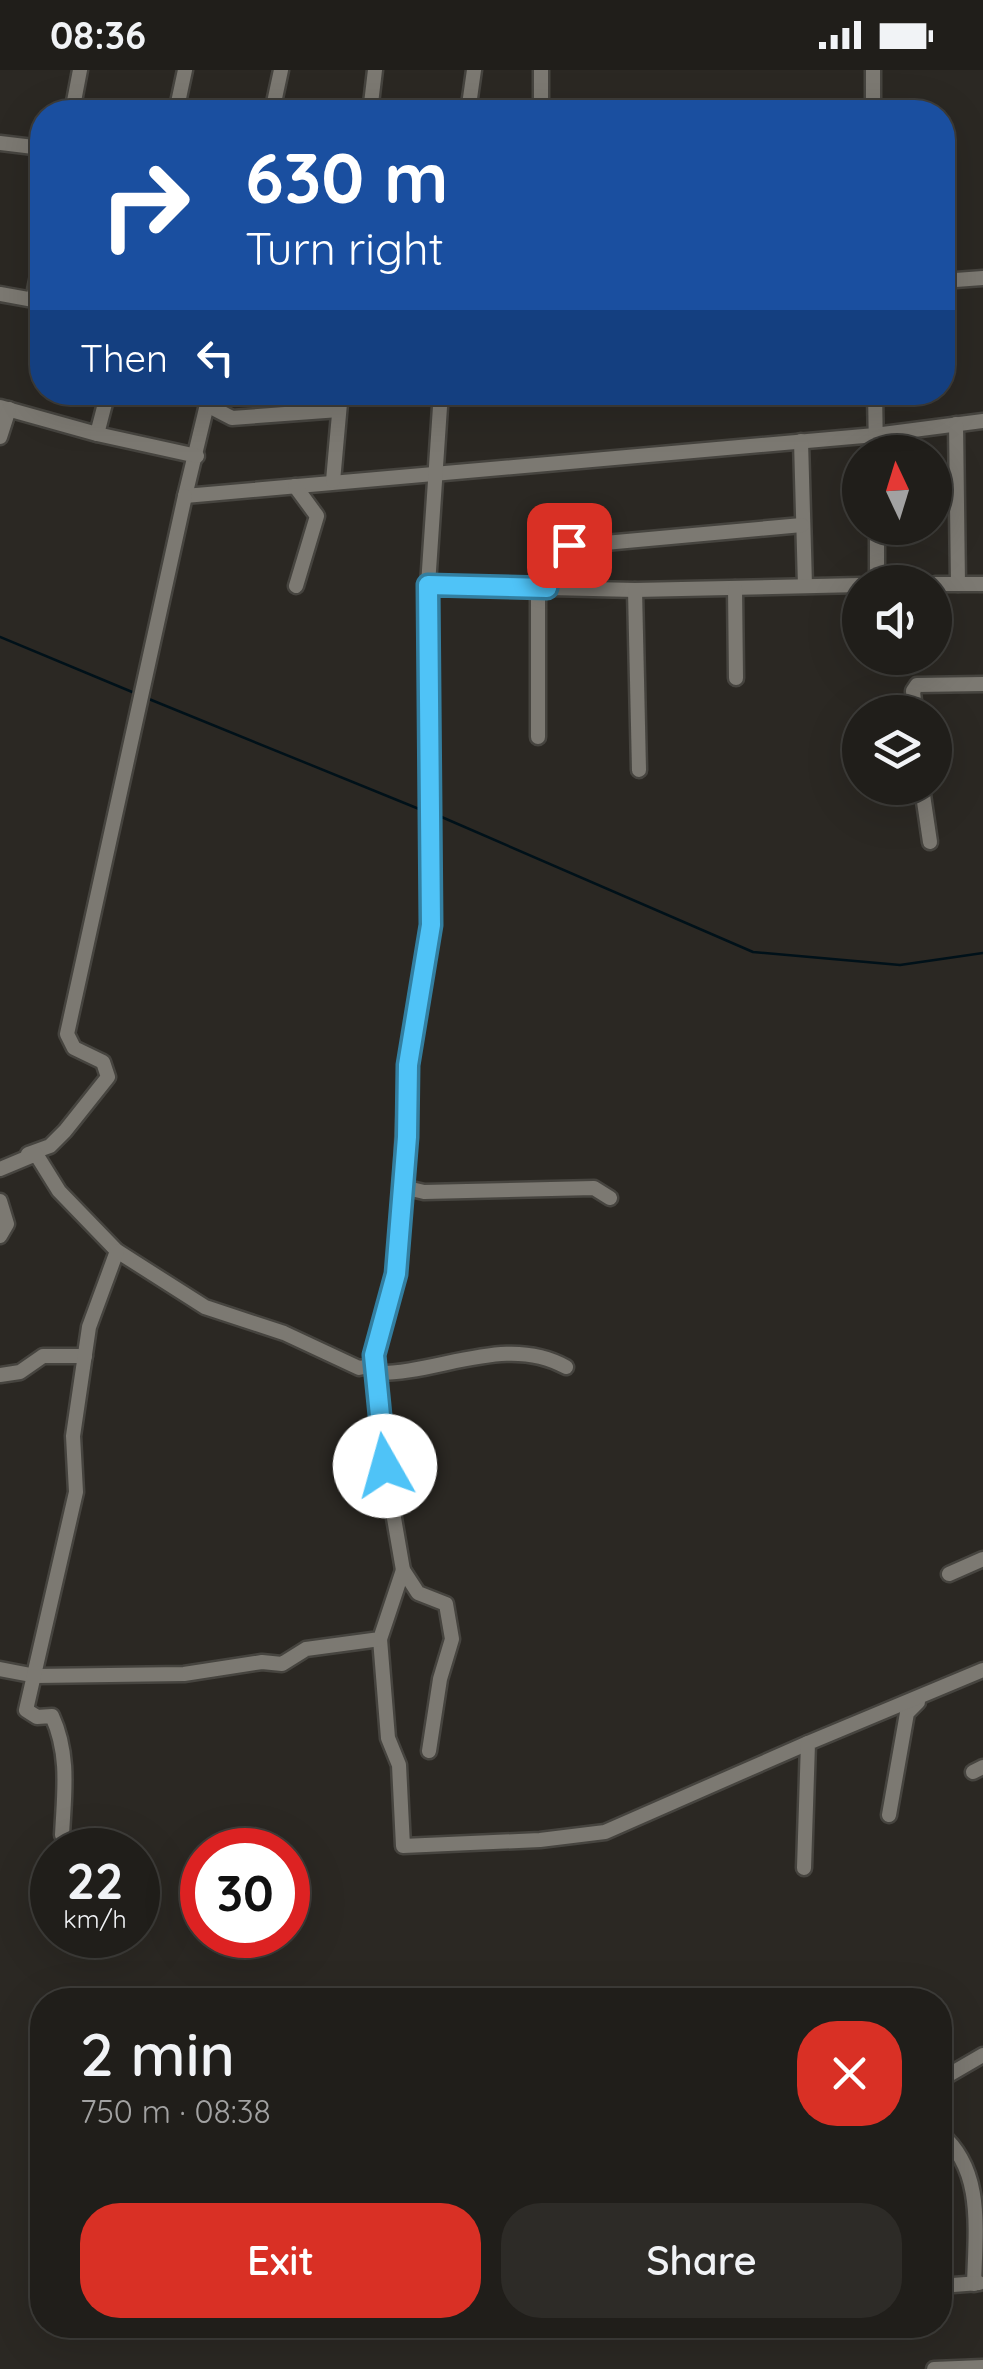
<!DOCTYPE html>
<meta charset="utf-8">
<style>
body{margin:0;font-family:Quicksand,sans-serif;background:#2d2b27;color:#f1f3f6;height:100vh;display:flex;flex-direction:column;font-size:38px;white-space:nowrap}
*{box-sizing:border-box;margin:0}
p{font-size:32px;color:#a2a2a2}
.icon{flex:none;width:55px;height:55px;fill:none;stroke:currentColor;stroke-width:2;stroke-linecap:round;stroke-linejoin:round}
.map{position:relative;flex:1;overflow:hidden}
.drawer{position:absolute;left:30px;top:1918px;width:922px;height:350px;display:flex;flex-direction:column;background:#201e1a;border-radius:40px;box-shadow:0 10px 40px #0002,0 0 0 2px #3d3c39}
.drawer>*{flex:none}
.guide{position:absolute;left:30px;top:30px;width:925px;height:305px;border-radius:40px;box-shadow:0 10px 40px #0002,0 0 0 2px #3d3c39;background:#1a4fa0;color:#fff;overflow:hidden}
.needle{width:65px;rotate:356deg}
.tools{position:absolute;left:842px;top:365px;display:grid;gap:20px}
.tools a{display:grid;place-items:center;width:110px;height:110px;border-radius:50%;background:#201e1a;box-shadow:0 10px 40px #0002,0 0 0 2px #3d3c39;font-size:50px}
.speed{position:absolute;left:30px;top:1758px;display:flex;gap:20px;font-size:50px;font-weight:700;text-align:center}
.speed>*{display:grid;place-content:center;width:130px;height:130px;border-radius:50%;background:#201e1a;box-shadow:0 10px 40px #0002,0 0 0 2px #3d3c39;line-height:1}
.speed small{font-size:25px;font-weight:400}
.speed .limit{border:15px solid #d22;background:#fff;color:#111}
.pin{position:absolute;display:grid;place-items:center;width:85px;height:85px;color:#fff;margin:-42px;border-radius:20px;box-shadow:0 5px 15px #0006}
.me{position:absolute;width:110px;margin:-55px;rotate:353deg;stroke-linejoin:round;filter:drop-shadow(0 0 8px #0008)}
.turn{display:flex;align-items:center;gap:35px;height:210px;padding:0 50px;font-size:45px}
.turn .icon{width:130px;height:130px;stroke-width:2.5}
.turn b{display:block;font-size:70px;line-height:85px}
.then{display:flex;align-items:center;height:95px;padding:0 50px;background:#0003;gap:20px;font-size:38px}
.round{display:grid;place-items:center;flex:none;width:105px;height:105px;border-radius:40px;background:#2d2b27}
.overview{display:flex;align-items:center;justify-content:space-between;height:170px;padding:0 50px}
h1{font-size:60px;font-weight:600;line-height:75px}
.action{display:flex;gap:20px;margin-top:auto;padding:20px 50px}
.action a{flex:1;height:115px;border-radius:40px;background:#d93025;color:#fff;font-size:40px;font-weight:600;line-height:115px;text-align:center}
.action a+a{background:#2d2b27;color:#f1f3f6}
.status{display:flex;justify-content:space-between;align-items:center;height:70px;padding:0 50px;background:#201e1a;direction:ltr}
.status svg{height:28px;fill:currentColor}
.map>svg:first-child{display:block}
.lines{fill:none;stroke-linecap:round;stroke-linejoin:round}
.stream{stroke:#001119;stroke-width:2.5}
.minor-casing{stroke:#46443f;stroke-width:19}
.minor{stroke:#7c7972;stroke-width:14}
.route-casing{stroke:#337fa1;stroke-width:25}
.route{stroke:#4fc3f7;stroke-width:18}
</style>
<div class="status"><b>08:36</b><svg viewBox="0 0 49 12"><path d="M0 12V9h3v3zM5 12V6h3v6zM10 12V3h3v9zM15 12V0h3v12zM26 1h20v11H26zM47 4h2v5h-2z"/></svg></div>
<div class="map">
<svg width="983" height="2299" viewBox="0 0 983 2299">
<rect width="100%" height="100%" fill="#2b2823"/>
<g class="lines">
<!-- stream -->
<g class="stream">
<path d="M0,567L137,624"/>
<path d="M144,627L424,741"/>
<path d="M437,745L753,882L900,895L983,883"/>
</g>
<!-- minor casing -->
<g class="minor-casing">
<g id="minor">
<path d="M541,0V42"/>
<path d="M873,0V42"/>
<path d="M72,42L80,0"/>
<path d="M176,42L185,0"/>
<path d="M272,42L281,0"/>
<path d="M370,42L375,0"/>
<path d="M468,42L474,0"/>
<path d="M0,73L42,78"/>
<path d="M942,211L983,208"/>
<path d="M0,224L39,231"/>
<path d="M33,230L42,186"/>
<path d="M210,322L185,426L875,365L983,351"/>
<path d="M875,322L876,382"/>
<path d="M207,335L232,348L339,340"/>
<path d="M0,337L97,364L108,322"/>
<path d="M956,354L958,514"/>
<path d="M97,364L197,386"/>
<path d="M0,367L9,339"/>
<path d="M801,371L805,516"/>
<path d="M333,411L341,322"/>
<path d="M295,416L317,446L296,516"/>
<path d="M877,458V512"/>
<path d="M935,514H983"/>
<path d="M428,515L635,520L860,515"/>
<path d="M538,517V667"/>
<path d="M547,518L554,483L561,477L802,455"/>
<path d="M735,518L736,608"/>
<path d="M635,520L639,700"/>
<path d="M915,642L913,621L917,615L983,614"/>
<path d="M922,718L930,772"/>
<path d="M28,1084L50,1076L65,1061L108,1007L103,992L74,978L67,964L185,426"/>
<path d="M0,1099L36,1084L59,1121L117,1181L205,1237L284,1263L359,1298L374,1295"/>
<path d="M403,1117L424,1122L594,1118L610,1128"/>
<path d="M0,1131L7,1154L0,1166"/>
<path d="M374,1303C438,1305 505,1263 566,1297"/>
<path d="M0,1305L20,1302L43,1286H85"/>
<path d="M949,1504L983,1489"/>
<path d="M380,1569L388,1668L399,1695L403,1776L540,1770L605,1762L808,1673"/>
<path d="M0,1599L36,1606L184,1604L262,1592L282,1594L306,1579L380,1569L403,1500"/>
<path d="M429,1681L440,1609L452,1569L446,1534L418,1523L403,1500L385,1396L373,1285L397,1194L407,995L431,855L428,515L441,322"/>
<path d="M973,1702L983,1697"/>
<path d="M889,1745L907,1643L918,1632"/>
<path d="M62,1765C64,1724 70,1685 52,1646L37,1647L26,1640L76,1422L73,1366L89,1257L117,1181"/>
<path d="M804,1798L808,1673L983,1600"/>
<path d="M940,2010L983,1985"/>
<path d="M940,2063C983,2099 976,2155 974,2214"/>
<path d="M940,2216L979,2213"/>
<path d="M934,2299L983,2297"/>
</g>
</g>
<!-- minor -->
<use href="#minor" class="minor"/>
</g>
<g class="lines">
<!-- route casing -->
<g class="route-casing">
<path id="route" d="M385,1396L374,1285L396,1204L407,1067L408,995L431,855L428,515L547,518L554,483L569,475"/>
</g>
<!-- route -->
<use href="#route" class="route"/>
</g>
</svg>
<div class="tools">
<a><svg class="needle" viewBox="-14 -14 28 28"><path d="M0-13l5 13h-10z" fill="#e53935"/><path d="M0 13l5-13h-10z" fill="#a2a2a2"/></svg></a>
<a><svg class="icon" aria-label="sound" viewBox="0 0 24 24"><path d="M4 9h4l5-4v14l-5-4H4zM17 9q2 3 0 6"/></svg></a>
<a><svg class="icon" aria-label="layers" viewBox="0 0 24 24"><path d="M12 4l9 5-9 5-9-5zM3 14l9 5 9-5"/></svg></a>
</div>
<div class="speed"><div>22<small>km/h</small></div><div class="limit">30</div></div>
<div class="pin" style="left:569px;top:475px;background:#d93025"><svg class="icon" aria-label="arrive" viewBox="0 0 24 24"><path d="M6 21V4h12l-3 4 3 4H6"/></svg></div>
<svg class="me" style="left:385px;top:1396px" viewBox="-20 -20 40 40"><circle r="19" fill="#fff"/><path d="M0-13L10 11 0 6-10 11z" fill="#4fc3f7"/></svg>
<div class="guide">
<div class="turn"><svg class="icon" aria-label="right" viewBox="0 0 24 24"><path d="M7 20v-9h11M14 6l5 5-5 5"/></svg><div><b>630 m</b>Turn right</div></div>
<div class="then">Then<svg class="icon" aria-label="left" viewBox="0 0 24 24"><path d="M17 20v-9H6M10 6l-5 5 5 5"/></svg></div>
</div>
<section class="drawer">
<div class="overview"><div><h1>2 min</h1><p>750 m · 08:38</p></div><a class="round" style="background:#d93025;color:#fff"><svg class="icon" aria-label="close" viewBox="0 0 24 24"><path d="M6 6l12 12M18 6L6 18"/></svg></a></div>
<div class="action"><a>Exit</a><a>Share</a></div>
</section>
</div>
